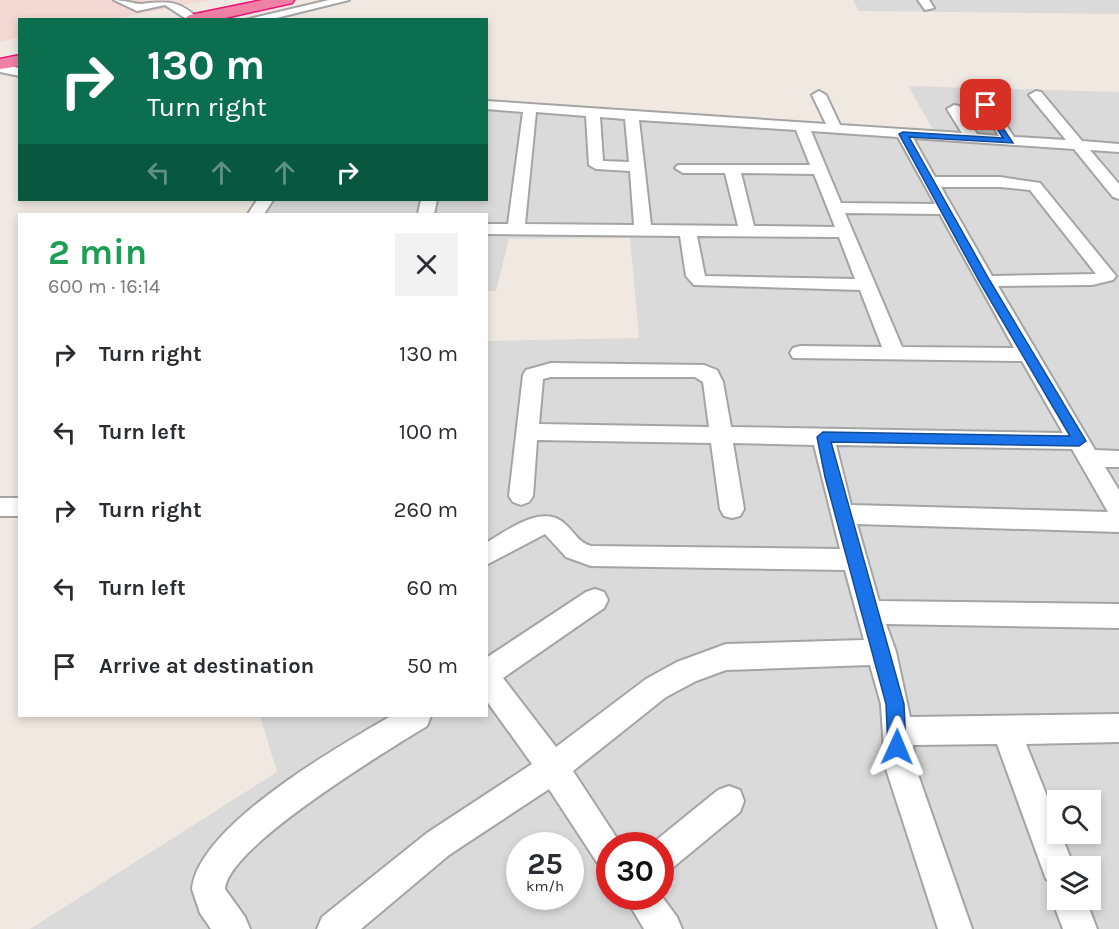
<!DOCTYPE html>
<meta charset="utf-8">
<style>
body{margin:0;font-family:Karla,sans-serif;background:#f2f2f3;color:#2b2b33;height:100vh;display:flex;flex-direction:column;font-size:22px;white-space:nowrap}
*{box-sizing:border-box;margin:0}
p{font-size:20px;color:#7c7c81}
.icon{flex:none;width:33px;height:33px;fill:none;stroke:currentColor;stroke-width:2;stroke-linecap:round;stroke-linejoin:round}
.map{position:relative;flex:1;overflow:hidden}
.details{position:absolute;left:18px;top:213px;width:470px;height:504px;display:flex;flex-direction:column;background:#fff;border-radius:0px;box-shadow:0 3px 9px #0003}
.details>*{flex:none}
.hud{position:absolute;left:18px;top:18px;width:470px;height:183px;border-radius:0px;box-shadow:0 3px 9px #0003;background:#0b6e4f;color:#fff;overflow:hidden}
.controls{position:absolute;left:1047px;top:790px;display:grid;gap:12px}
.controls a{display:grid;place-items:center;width:54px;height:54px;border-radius:0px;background:#fff;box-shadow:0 3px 9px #0003;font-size:30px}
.speed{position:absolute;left:506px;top:832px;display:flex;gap:12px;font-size:30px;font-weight:700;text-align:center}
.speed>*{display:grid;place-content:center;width:78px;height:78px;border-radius:50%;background:#fff;box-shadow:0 3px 9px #0003;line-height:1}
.speed small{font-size:15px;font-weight:400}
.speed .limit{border:9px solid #d22;background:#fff;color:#111}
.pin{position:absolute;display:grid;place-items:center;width:51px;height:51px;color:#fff;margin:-26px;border-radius:12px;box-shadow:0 3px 9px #0006}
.me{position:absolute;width:66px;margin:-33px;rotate:1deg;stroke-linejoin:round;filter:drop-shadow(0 0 4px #0008)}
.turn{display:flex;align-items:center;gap:21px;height:126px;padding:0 30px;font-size:27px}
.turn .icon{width:78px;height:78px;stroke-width:2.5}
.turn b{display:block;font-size:42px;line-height:51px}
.lanes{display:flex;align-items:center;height:57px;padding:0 30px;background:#0003;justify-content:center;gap:30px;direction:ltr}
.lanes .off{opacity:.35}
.round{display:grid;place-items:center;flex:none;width:63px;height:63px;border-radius:0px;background:#f2f2f3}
.headline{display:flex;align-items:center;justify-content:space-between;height:102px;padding:0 30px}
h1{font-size:36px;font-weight:700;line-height:45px;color:#1e9e55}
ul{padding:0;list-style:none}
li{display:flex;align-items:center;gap:18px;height:78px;padding:0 30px}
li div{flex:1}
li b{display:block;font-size:22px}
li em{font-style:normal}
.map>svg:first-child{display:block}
.residential{fill:#dbdada;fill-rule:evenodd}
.military{fill:#f3d7d3}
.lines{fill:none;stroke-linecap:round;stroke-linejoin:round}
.minor-casing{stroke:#a4a4a4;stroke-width:4}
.highway-casing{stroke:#eb127a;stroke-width:3}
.minor{fill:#fff;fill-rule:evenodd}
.highway{fill:#ef81a5;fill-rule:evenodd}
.route{fill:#1a73e8;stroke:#114b97;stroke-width:1.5}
</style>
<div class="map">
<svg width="1119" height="929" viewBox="0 0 1119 929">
<rect width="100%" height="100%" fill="#f0e9e2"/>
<!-- residential -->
<g class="residential">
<path d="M853,0H1119V14L859,11Z"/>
<path d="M908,86L1119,92V929H30L277,772L260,716H486V341L639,338L630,238L509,239L496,291H486V214H249L258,200H486V101L935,133ZM1058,801H1090V834H1058ZM519,846H570V897H519ZM609,846H660V897H609ZM1058,867H1090V900H1058Z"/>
</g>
<!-- military -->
<path class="military" d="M0,0H211L112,19L20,20L19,38L0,42Z"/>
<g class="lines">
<!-- minor casing -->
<g class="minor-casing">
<g id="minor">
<path d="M114,0C123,0 135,4 141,4C168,1 179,0 200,20H188L165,5L137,11Z"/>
<path d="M329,0H349L268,20H245Z"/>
<path d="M918,0H929L934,8L925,10Z"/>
<path d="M0,64L20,68V76L0,72Z"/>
<path d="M819,91L826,95L840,125L962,133L947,109L954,105L959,106L977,134L999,136L979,105L986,101L991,102L1014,137L1066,140L1029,95L1036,91L1041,92L1082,141L1119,144V152L1090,150L1119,184V199L1113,197L1074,149L913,138L935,177H1000L1040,183L1116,276L1113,280L1092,285L998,286L1095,450L1119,451V467H1105L1119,490V532L857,524L879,601L1119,604V628L886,624L896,652L910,717L1119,714V742L1026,744L1058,824V834H1061L1074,867H1058V883L1046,879L997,744L913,745L915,766L972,929H938L885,766L881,704L870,665L726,670L696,681L666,697L573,771L622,846H609V869L598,864L549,789L449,855L361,929H317L322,917L427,833L532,764L486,700V658L586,592L595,589L604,592L608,600L604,608L503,678L556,747L646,679L677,662L726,644L864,640L845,570L591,566L566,557L545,534L486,565V543C508,530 544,502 566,525C575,533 579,543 591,546L840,549L814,445L733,443L744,509L740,516L732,518L724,516L720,509L711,443L537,440L533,496L529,502L521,505L513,502L509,496L523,375L526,370L551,363L704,365L717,370L723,382L731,427L1063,433L1022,361L793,358L790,353L793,348L800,346L882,347L860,290L694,285L686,276L680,236L486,234V224H508L523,112L486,109V101L826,124L812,95ZM536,112L586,116L589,165L596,169L630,171L634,225L525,224ZM600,117L625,119L629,162L603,161ZM639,120L796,130L810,165H678L675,168L683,173H725L738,226L651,225ZM811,131L898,137L935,204L841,203ZM741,173L814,174L835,227L754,226ZM941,187H1000L1030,190L1096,274L992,276ZM845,213L940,214L1014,348L902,347ZM697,236L839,237L855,279L705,276ZM551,377H695L703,382L709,427L539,424L543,379ZM836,445L1072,449L1108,512L851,505Z"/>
<path d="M257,200H273L264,214H248Z"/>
<path d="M421,200H437L434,214H418Z"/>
<rect x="0" y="498" width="20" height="18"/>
<path d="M391,716H431L427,726C388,750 228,846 225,889L245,917L250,929H211L200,913L192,889C198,826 339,746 391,716Z"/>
<path d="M729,786L740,790L744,801L740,812L671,869L660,874V846H649L718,790Z"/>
<path d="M1057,888L1058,900H1086L1097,929H1063L1052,900Z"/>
<path d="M660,894L677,917L682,929H644L625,897H660Z"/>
</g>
</g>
<!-- highway casing -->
<g class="highway-casing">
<g id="highway">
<path d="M263,0H294L292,3L216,20H182L190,15Z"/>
<path d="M20,55V66L0,69V59Z"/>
</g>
</g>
<!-- minor -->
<use href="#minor" class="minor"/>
<!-- highway -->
<use href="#highway" class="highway"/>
</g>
<!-- route -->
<path class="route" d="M986,103L1013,143L909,137L990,281L1086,441L1079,446L831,442L904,704L906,747L903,753L897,756L890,753L888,747L886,704L825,477L817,437L823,432L1070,436L979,281L899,134L903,132L1003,138L982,105Z"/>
</svg>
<div class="controls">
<a><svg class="icon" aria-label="search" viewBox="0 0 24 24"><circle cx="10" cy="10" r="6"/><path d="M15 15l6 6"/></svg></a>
<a><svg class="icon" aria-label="layers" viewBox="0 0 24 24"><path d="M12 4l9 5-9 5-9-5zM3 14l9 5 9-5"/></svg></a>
</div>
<div class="speed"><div>25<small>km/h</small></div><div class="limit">30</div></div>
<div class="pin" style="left:986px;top:105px;background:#d93025"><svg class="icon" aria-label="arrive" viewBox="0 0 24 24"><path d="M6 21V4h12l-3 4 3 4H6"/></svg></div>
<svg class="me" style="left:897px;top:747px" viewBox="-20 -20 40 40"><path d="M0-17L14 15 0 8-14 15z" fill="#1a73e8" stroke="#fff" stroke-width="4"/></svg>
<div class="hud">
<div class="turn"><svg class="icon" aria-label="right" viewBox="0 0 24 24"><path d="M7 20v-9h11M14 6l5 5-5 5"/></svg><div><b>130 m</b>Turn right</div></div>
<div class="lanes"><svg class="icon off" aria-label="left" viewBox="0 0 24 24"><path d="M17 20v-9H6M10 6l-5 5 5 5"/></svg><svg class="icon off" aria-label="ahead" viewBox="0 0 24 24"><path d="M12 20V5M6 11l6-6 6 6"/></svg><svg class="icon off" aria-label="ahead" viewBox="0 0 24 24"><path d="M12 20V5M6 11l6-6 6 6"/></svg><svg class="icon" aria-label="right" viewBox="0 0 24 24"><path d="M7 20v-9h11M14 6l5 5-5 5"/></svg></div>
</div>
<section class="details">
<div class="headline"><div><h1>2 min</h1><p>600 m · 16:14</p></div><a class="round"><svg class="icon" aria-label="close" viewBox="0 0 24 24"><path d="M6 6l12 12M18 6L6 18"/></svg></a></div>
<ul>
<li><svg class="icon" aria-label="right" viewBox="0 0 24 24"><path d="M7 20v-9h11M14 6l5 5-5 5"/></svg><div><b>Turn right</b></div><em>130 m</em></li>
<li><svg class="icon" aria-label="left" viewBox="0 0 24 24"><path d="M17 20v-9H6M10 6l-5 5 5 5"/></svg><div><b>Turn left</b></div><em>100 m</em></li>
<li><svg class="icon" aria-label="right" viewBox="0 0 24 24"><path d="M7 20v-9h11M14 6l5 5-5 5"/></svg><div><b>Turn right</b></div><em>260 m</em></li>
<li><svg class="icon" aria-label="left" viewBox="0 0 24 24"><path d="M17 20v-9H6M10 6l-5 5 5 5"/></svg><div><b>Turn left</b></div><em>60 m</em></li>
<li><svg class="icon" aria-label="arrive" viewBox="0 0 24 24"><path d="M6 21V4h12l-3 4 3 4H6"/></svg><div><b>Arrive at destination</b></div><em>50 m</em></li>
</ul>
</section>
</div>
